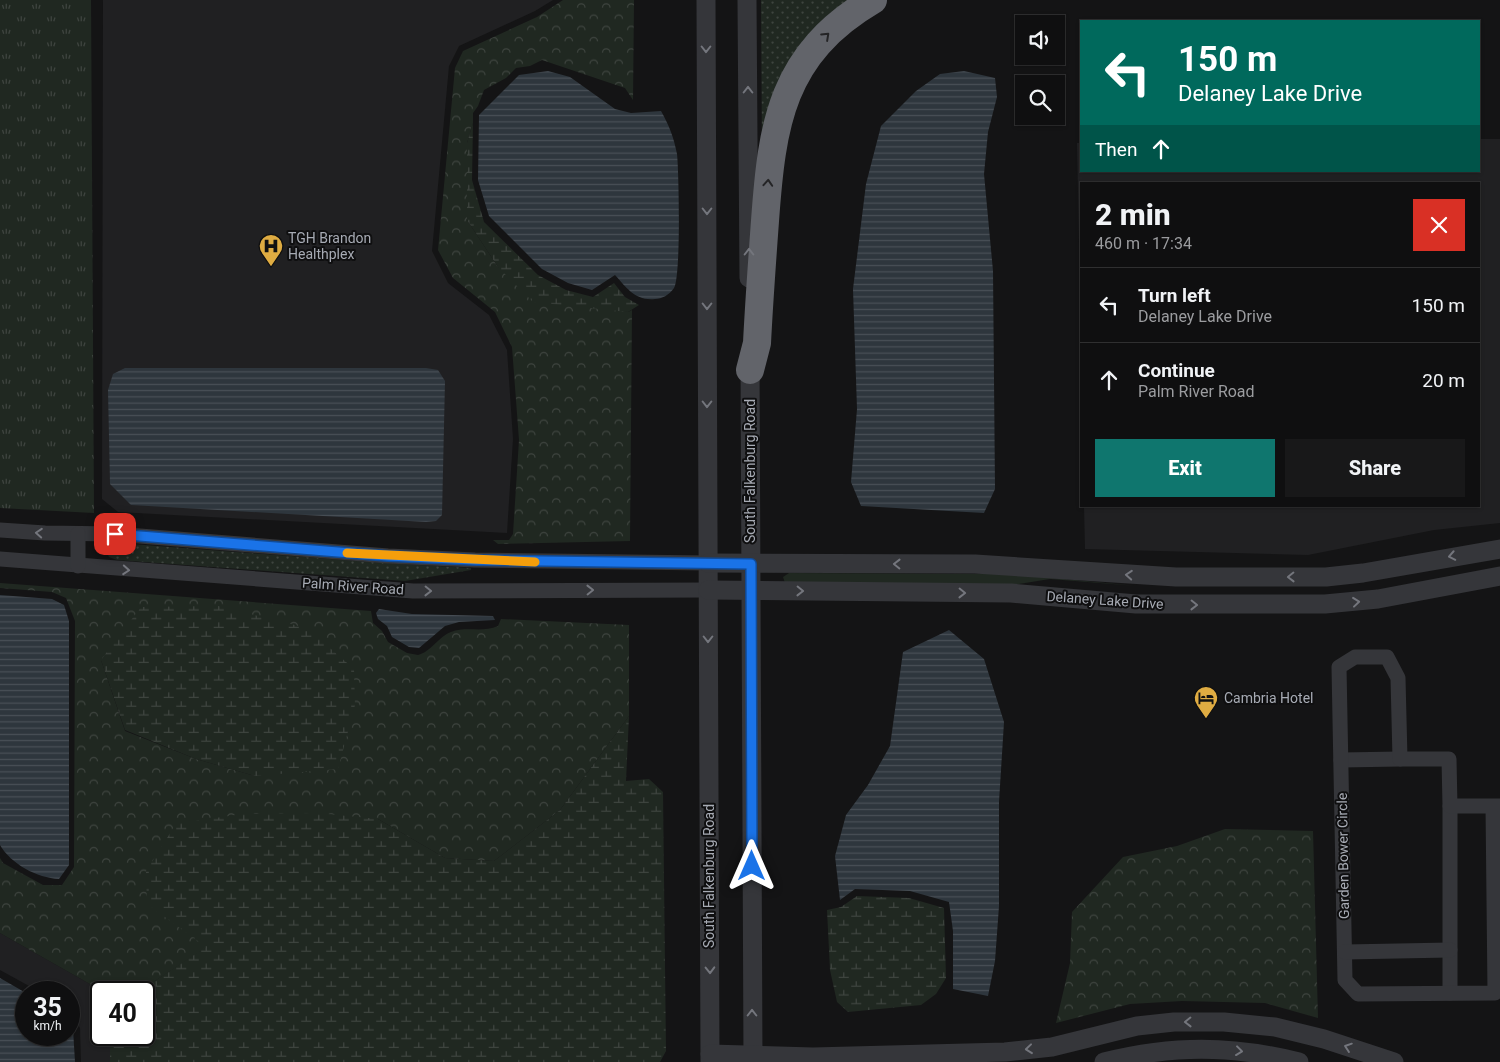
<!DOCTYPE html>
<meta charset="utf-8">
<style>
body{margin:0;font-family:Roboto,sans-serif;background:#181819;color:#f1f3f6;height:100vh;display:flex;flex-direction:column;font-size:19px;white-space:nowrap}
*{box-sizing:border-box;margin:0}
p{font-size:16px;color:#9b9c9f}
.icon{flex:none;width:28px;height:28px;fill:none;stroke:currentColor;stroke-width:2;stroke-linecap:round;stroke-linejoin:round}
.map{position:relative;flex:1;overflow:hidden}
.details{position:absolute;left:1080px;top:182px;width:400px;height:325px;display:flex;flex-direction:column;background:#0f0f10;border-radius:0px;box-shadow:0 1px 4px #0004,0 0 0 1px #2f2f30}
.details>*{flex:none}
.banner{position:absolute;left:1080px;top:20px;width:400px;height:152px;border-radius:0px;box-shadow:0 1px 4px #0004,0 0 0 1px #2f2f30;background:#00695c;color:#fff;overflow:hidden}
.buttons{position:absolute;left:1015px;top:15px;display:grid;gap:10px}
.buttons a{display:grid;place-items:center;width:50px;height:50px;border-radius:0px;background:#0f0f10;box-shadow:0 1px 4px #0004,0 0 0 1px #2f2f30;font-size:25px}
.speed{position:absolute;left:15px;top:981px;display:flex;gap:10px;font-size:25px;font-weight:700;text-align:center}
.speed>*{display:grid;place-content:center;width:65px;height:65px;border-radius:50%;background:#0f0f10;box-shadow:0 1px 4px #0004,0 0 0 1px #2f2f30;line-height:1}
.speed small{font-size:12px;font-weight:400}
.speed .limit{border:2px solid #111;border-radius:8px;background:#fff;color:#111}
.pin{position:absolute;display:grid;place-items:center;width:42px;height:42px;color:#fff;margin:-21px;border-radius:10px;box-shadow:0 2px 8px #0006}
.me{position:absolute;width:55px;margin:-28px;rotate:0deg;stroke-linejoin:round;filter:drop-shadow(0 0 4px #0008)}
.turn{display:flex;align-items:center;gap:18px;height:105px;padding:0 15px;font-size:22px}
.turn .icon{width:65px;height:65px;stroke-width:2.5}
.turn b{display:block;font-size:35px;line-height:42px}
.then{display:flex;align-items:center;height:48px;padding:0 15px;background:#0003;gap:10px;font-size:19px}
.round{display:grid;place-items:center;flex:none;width:52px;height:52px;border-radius:0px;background:#181819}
.summary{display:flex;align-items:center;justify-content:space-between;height:85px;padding:0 15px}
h1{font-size:30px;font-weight:800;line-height:38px}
.button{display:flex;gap:10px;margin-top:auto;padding:10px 15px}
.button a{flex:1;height:58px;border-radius:0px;background:#0f766e;color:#fff;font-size:20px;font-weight:800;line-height:58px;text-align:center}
.button a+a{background:#181819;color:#f1f3f6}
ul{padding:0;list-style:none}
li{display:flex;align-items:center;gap:15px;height:75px;padding:0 15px;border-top:1px solid #2f2f30}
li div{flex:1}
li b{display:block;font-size:19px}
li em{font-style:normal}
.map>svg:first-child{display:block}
.built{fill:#202022}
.grass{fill:url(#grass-dots)}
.forest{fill:url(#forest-crowns);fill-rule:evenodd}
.wetland{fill:url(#wetland-marsh)}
.park{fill:url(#park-tufts)}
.garden{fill:#202821}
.water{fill:url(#water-rules)}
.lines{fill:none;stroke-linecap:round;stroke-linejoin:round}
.minor{stroke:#35363a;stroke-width:15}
.tertiary{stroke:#35363a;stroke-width:19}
.motorway{stroke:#62646a;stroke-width:28}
.oneway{stroke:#242426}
.oneway2{stroke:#74767d}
.route-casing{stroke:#114b97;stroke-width:12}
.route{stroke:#1a73e8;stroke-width:9}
.slow{stroke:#f59e0b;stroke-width:9}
.labels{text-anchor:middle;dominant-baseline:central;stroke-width:4;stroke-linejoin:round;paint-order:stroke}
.poi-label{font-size:14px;fill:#a7abb4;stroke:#0f0f10;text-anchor:start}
.street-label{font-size:14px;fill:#a7abb4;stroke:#0f0f10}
</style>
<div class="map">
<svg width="1500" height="1062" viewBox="0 0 1500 1062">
<defs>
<pattern id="grass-dots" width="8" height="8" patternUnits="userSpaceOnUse" patternTransform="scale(1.25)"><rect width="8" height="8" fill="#202821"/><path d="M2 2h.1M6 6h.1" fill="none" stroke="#3e443f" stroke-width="1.8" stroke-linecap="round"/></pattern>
<pattern id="forest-crowns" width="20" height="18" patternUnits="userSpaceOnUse" patternTransform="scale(1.25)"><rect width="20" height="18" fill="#202821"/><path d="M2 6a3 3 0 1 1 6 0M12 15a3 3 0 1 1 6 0" fill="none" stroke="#3e443f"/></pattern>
<pattern id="wetland-marsh" width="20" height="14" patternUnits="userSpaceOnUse" patternTransform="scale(1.25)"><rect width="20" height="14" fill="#202821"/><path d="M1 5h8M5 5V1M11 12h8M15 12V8" fill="none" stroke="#3e443f"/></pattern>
<pattern id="park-tufts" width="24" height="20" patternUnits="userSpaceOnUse" patternTransform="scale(1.25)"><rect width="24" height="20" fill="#202821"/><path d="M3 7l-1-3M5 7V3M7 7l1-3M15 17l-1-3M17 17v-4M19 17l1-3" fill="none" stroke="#3e443f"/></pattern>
<pattern id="water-rules" width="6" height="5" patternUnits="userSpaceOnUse" patternTransform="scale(1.25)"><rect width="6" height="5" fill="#2e363d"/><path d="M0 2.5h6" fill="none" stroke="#495057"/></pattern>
</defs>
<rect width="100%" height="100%" fill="#141415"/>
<!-- built -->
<g class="built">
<path d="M103,0H553L535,11L459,46L449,66L432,251L448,283L489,315L507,350L513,439L507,533L118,512L102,499Z"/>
<path d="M1479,139H1500V523L1434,530L1308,555L1085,549L1084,506H1479V184H1081V341L1077,143H1081V171H1479Z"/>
<path d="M0,933L104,992H101V1035H110V1062H81L80,1028L69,1010V992H40L0,970Z"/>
</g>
<!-- grass -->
<g class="grass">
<path d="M761,0H860L839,15L762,164Z"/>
<path d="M118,543L384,563L471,568V570L405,581L117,560L109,557L106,550L110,544Z"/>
</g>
<!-- forest -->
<g class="forest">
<path d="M563,0H634L633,100L625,88L542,60L530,66L516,68L506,78L484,90L478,106L473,113V123L467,143V220L498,267L628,312L632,310L630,541L498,544L493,540H509L513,534L519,440L512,347L495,312L453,278L438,250L455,68L463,51L537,17Z"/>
<path d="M0,583L371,611L373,623L382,631L388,642L407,653L418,655C431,652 438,637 451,632C466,626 483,633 498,626L501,619L629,625V716L560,810L494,861L445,858L378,819L207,947L138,992H104L0,933V858L3,863L43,885H62L74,867L75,621L66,598L52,592L0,588ZM101,660L255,776L196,759L125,731Z"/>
<path d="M1225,829L1313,831L1318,1018L1265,1003L1182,1001L1130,1004L1056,1023L1070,963L1072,912L1123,857L1177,846Z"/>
</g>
<!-- wetland -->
<g class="wetland">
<path d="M473,123L472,180L484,222L538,275L566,290L593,297L614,283L625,297L639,305L628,312L533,302L498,267L467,220V143Z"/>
<path d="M218,606L307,628L354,669L355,705L338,769L255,776L196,759L125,730L101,660L141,607Z"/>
<path d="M629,716L626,781L649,779L663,792L666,1051L660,1062H110V1035H144V992H138L206,947L147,904L146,871L176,824L242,814L318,813L378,819L445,858L494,861L560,810Z"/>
<path d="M857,896L909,898L944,908L946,978L936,994L921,1005L848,1012L837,1002L830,970L827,910L841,907Z"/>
</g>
<!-- park -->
<path class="park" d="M0,0H91L94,513L0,508Z"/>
<!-- garden -->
<path class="garden" d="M789,573L1010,574L1137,586L1050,579L1013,585L785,583L783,577Z"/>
<!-- water -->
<g class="water">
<path d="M548,71L570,77L615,109L631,113L661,111C669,125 674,138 677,154C679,172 681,277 674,288C669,295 662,299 655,299C635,301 627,288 615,275L592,290L568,283L542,269L489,216L478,180L479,115L519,75Z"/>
<path d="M964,71L995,78L997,97L988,132L984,174L993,271L995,489L984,513L861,506L851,482L857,409L853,289L866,184L881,126L916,91L940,74Z"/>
<path d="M125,368H426L438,370L445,381L442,515L436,521L426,522L131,505L110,484L108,390L113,374Z"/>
<path d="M0,595L52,599L64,605L69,621V865L59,879C37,878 11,864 0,845Z"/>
<path d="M379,609L412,614L493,616L495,620L459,622L445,626L419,648L409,647L392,637L387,626L378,619L376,613Z"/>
<path d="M949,630L984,659L1004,722L999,802V906L995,961L988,996L953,989V931L949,902L910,891L855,889L840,900L835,856L846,815L868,785L890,746L903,652Z"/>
<path d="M0,978L26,993V1035H69V1020L73,1029L75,1062H0Z"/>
</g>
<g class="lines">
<!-- minor -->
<g class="minor">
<path d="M0,530L45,533L115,534L388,556L475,560L708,563"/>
<path d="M0,559L413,591L708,590"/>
<path d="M78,566V534"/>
<path d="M1341,760L1400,759"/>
<path d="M1450,806V993"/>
<path d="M1493,806L1495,993L1358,994L1345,980L1339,667L1355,657H1387L1398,678L1400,759H1449L1450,806H1500"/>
<path d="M1345,952L1450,950"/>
</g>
<!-- tertiary -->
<g class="tertiary">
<path d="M706,0L710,1062"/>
<path d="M747,0L749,278"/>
<path d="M750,358L753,1062"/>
<path d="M708,563L975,564L1176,577H1326L1363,573L1500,549"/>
<path d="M708,590L1011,593L1136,604H1325L1378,599L1500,576"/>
<path d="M710,1054L813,1057L1005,1052L1052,1047L1137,1026L1174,1022H1224L1275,1027L1324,1039L1394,1062"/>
<path d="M1104,1062C1173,1045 1230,1045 1299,1062"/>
</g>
<!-- motorway -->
<path class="motorway" d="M750,370L757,343C759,303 762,262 765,221C772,124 781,54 873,0"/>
</g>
<!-- one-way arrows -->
<defs><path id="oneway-chevron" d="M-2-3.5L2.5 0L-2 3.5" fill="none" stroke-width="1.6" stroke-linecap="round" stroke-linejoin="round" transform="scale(1.25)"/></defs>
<g class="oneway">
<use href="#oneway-chevron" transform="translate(826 36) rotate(-43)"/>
<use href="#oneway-chevron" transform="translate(768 183) rotate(-86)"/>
</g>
<g class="oneway2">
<use href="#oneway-chevron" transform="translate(706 49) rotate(90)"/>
<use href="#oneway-chevron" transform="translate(748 90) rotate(-90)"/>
<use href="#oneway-chevron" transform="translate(707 211) rotate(90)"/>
<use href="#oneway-chevron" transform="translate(749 252) rotate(-90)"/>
<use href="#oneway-chevron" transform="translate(707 306) rotate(90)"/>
<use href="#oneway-chevron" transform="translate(707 404) rotate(90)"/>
<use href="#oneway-chevron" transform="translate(39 533) rotate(-176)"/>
<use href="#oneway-chevron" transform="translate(1452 556) rotate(169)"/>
<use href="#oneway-chevron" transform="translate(897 564) rotate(-179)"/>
<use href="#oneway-chevron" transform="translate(126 570) rotate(4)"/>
<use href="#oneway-chevron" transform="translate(1129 575) rotate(-176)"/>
<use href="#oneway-chevron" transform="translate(1291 577) rotate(179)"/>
<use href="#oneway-chevron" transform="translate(590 590) rotate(-1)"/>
<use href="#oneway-chevron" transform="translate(428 591) rotate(1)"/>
<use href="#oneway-chevron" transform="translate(800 591) rotate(1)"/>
<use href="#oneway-chevron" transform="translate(962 593) rotate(1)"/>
<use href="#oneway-chevron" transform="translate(1356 602) rotate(-6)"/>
<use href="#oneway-chevron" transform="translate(1194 605) rotate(1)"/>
<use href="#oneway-chevron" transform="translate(708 639) rotate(90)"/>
<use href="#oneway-chevron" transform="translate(710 970) rotate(89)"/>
<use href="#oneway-chevron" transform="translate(752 1013) rotate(-90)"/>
<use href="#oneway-chevron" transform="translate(1188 1022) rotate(179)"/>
<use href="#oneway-chevron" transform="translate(1348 1047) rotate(-161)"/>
<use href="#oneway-chevron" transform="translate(1029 1049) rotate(174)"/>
<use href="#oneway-chevron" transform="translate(1239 1051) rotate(7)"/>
</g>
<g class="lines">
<!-- route casing -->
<g class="route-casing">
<path id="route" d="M115,534L388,556L476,560L751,564L752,866"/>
</g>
<!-- route -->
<use href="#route" class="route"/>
<!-- slow -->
<path class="slow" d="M347,553L535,562"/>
</g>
<!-- icons -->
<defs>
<g id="hospital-pin" transform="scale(1.25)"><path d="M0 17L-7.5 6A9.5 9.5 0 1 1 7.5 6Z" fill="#dfac42" stroke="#0f0f10"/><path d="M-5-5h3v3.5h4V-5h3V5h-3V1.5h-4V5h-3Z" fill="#111"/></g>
<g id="hotel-pin" transform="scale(1.25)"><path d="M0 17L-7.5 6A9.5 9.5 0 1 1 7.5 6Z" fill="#dfac42" stroke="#0f0f10"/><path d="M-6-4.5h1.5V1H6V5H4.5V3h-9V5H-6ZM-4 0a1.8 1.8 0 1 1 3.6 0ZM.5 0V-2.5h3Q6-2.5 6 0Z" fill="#111"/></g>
</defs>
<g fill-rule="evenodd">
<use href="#hospital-pin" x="271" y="246"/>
<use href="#hotel-pin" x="1206" y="698"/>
</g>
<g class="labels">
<!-- poi labels -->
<g class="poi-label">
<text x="288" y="238">TGH Brandon<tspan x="288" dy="16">Healthplex</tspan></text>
<text x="1224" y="698">Cambria Hotel</text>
</g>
<!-- street labels -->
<g class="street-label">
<text transform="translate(750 471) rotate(-90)">South Falkenburg Road</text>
<text transform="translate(353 586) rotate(4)">Palm River Road</text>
<text transform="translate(1105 600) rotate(4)">Delaney Lake Drive</text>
<text transform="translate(1343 856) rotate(-91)">Garden Bower Circle</text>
<text transform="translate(709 876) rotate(-90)">South Falkenburg Road</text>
</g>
</g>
</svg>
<div class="buttons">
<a><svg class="icon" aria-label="sound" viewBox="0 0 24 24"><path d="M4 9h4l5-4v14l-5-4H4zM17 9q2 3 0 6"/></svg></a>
<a><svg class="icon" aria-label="search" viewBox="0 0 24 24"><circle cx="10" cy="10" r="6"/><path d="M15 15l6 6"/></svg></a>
</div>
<div class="speed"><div>35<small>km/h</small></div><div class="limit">40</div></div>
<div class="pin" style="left:115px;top:534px;background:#d93025"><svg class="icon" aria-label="arrive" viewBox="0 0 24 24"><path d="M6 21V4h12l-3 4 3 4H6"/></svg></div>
<svg class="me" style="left:752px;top:866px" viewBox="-20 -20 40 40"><path d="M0-17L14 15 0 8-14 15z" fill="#1a73e8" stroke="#fff" stroke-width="4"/></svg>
<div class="banner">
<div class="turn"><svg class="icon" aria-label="left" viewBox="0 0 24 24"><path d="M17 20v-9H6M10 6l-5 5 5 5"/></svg><div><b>150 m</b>Delaney Lake Drive</div></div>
<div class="then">Then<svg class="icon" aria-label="ahead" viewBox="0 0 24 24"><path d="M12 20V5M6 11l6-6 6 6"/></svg></div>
</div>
<section class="details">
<div class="summary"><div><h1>2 min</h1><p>460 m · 17:34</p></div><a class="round" style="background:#d93025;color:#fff"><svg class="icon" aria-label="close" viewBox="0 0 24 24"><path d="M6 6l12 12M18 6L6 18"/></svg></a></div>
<ul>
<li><svg class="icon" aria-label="left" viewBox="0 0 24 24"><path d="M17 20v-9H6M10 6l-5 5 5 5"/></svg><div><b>Turn left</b><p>Delaney Lake Drive</p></div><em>150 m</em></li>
<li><svg class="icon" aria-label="ahead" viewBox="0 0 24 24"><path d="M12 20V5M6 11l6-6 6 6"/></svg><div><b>Continue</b><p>Palm River Road</p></div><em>20 m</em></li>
</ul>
<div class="button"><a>Exit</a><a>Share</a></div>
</section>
</div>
